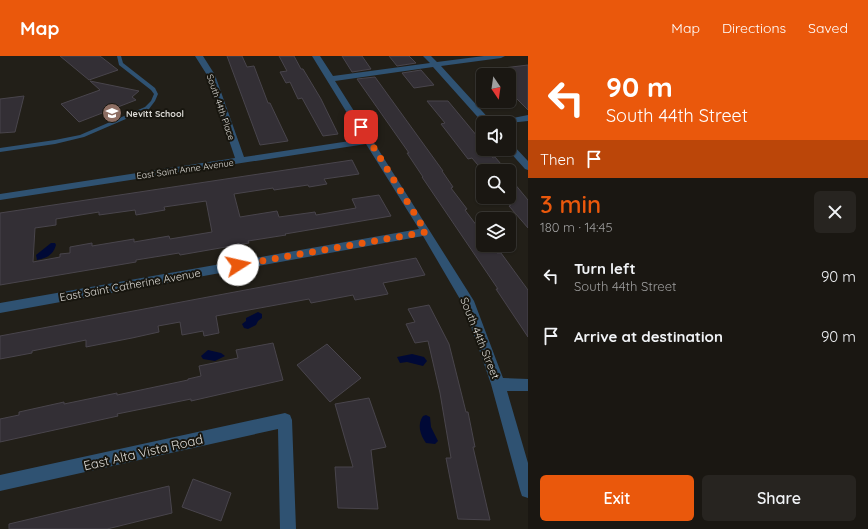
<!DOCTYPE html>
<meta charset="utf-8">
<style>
body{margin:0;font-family:Quicksand,sans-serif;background:#272420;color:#f1f3f6;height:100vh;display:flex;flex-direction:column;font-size:15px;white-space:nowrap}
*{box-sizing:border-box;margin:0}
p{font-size:13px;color:#9f9f9f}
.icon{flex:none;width:22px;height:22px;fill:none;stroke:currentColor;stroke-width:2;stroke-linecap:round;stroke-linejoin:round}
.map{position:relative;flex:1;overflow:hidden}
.panel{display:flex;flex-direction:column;background:#1a1712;width:340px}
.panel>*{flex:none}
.banner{background:#ea580c;color:#fff;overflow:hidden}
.needle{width:26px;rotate:167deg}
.buttons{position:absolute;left:476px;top:12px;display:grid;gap:8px}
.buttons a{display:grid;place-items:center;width:40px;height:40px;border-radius:6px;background:#1a1712;box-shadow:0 1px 3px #0004,0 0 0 1px #383632;font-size:20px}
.pin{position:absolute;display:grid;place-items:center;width:34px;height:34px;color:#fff;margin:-17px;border-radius:8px;box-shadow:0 2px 6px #0006}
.me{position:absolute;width:44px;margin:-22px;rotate:80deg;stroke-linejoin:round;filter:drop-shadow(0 0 3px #0008)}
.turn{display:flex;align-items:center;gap:14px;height:84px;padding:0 12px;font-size:18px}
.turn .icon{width:52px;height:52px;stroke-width:2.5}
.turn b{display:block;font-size:28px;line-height:34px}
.then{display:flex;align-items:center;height:38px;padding:0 12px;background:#0003;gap:8px;font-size:15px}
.round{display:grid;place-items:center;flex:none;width:42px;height:42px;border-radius:6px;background:#272420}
.summary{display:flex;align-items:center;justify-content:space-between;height:68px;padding:0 12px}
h1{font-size:24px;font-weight:600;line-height:30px;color:#ea580c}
.primary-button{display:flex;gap:8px;margin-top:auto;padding:8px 12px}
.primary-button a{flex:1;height:46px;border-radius:6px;background:#ea580c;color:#fff;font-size:16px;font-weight:600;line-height:46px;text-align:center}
.primary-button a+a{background:#272420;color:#f1f3f6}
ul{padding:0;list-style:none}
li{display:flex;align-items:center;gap:12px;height:60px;padding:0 12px}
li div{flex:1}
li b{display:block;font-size:15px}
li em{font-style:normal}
header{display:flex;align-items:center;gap:24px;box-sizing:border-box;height:56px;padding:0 20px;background:#ea580c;color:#fff}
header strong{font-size:19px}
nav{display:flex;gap:22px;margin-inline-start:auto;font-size:14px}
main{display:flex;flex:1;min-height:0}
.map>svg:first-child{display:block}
.water{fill:#000936}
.building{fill:#332f35;stroke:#49454c;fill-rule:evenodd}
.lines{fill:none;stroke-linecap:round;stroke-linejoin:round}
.service{fill:#2f5272;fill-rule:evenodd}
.minor{fill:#2f5272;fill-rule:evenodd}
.route{stroke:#ea580c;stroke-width:7;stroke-dasharray:0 12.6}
.labels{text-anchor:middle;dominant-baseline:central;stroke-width:4;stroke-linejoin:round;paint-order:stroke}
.far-street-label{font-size:9px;fill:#dcdad5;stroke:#18160f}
.far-poi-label{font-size:9px;font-weight:bold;fill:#dcdad5;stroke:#18160f;text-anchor:start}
.street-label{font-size:11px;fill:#dcdad5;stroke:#18160f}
.near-street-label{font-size:13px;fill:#dcdad5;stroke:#18160f}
</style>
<header>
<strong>Map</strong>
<nav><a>Map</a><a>Directions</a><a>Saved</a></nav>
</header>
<main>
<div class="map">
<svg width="528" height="473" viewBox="0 0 528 473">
<rect width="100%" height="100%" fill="#221f18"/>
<!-- water -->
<g class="water">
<path d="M51,187H55L56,189C53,199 47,202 37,204L36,199Z"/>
<path d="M258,256L262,258V262L258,265L256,269L248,273L244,272L242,268L246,265V262Z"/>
<path d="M208,294L221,297L225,300L215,305L203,303L201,300Z"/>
<path d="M412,298L424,301L427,305L423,310L407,306L400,307L397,301Z"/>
<path d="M426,359L430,361L431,371L438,385L435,388L426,387C420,379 417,368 423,360Z"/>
</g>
<!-- building -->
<g class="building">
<path d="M60,0H100L118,14L89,24Z"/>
<path d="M227,0H242L247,11L254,10L268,47H270L288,85L260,89Z"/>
<path d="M279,0H294L301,13H303L321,43L338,78L323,80L302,42L298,43L290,26L286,27L280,16L287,15Z"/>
<path d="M342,0H362L371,13L352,16Z"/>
<path d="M389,0H409L416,7L397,10Z"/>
<path d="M528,9V54L509,35V19H493L487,14Z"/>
<path d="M421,14L434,29L414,32L402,17Z"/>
<path d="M375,21L443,115H442L453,131L451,132L467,153L465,154L483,178V189H491L497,197H501L528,234V281L496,233H498L422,121H423L407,97H409L357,23Z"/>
<path d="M90,25L139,35L132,41L136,44L79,66L61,48L100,34Z"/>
<path d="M24,40L15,76L0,77V43Z"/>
<path d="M427,45H448L477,80H475L483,90V93H485L493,102L495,101L507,115H483L472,102L468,103L441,68L445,67Z"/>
<path d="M352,104L359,118L324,123L327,128L309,131L308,129L274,134L273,132L234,138L240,161L277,155L279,161L315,156L316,159L356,152L352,143L379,139L391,160L285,178L286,179L248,185L249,187L180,199L179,197L136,204V206L0,229V157ZM206,145L212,176L170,183L169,180L134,186V183L92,190V187L70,191V197L60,198V201L33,206L35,172L56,169V163L99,156V159L135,154L136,159L165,154L164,151Z"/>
<path d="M509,121L528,144V172L509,150L511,149L509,147Z"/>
<path d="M416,202L425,219L383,227L388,238L355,244L353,239L311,247L309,243L216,260L219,277L204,280L203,275L182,279L180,266L158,270L159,276L132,282L86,291V284L32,295V297L0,303V280Z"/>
<path d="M429,249L449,288L466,356H468L475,391H473L490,464L458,463L446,402H451L440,337L428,285L415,287L406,268L415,266L408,253Z"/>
<path d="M273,287L283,324L191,345V343L117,358L118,360L0,386V363L19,359V356L64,346V348L117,337V339L188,324V323L201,320L199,310L238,302L236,294Z"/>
<path d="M327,288L361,322L330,346L297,309Z"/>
<path d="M369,342L386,391L371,394L378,453L338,452L335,411H353L335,348Z"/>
<path d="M193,423L231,437L221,465L182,451Z"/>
<path d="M169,430L172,457L107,473H9V468Z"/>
</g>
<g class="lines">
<!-- service -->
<path class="service" d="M117,0H121L123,7L155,32L158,38L155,45L149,53L84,81L55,88L0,96V92L55,84L80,79L145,51L151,45L154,38L151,34L119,9Z"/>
<!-- minor -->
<g class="minor">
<path d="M195,0H203L215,19L244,101L363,83L312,0H320L333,20L430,7L423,0H431L437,6L484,0H505L501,2L441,10L492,66L528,59V65L509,67H483L433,11L335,25L474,245L503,322L528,323V335H507L528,407V442L522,440L520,434L491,328L464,250L423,180L0,257V247L419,173L366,88L0,144V138L235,102L207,19Z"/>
<path d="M509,87L512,88L528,105V114L525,113L507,93H509Z"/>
<path d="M285,357L290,359L292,364L296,473H280L278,373L0,435V419Z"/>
</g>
</g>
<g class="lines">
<!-- route -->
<path class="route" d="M238,209L426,176L361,71"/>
</g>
<!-- icons -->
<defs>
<g id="school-disc" transform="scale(1)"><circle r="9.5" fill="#8d6e63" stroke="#18160f"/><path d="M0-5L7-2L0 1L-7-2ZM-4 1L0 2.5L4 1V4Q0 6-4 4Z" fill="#fff"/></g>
</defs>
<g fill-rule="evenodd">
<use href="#school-disc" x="112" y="57"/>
</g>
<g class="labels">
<!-- far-street labels -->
<g class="far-street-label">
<text transform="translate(221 51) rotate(71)">South 44th Place</text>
<text transform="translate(185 113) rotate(-8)">East Saint Anne Avenue</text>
</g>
<!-- far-poi labels -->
<g class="far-poi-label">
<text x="126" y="57">Nevitt School</text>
</g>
<!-- street labels -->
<g class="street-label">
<text transform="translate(130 229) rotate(-10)">East Saint Catherine Avenue</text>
<text transform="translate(480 282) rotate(68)">South 44th Street</text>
</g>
<!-- near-street labels -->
<g class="near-street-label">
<text transform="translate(143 396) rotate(-13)">East Alta Vista Road</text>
</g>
</g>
</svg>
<div class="buttons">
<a><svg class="needle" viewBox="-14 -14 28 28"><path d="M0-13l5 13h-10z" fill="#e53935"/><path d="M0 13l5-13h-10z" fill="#9f9f9f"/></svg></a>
<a><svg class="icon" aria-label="sound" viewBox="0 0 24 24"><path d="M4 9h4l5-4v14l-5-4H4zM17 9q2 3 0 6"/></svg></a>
<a><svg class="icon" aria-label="search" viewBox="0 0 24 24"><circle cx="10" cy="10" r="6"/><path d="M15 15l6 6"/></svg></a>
<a><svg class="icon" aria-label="layers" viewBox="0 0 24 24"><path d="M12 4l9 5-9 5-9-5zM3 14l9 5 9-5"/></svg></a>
</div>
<div class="pin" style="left:361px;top:71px;background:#d93025"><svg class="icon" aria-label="arrive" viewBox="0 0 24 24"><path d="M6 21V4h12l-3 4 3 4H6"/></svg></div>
<svg class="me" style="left:238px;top:209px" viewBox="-20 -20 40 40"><circle r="19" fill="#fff"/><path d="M0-13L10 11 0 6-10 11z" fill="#ea580c"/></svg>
</div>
<section class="panel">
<div class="banner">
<div class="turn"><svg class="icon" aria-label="left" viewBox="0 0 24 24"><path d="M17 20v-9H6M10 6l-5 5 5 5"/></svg><div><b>90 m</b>South 44th Street</div></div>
<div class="then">Then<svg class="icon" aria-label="arrive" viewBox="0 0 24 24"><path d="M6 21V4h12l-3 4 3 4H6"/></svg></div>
</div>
<div class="summary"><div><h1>3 min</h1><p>180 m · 14:45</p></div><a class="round"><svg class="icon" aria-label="close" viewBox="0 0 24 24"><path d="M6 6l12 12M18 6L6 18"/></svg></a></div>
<ul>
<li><svg class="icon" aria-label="left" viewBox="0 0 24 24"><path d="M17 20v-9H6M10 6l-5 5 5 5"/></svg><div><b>Turn left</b><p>South 44th Street</p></div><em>90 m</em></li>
<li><svg class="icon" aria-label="arrive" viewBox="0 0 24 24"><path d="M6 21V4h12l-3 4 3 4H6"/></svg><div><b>Arrive at destination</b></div><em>90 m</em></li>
</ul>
<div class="primary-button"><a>Exit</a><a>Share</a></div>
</section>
</main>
